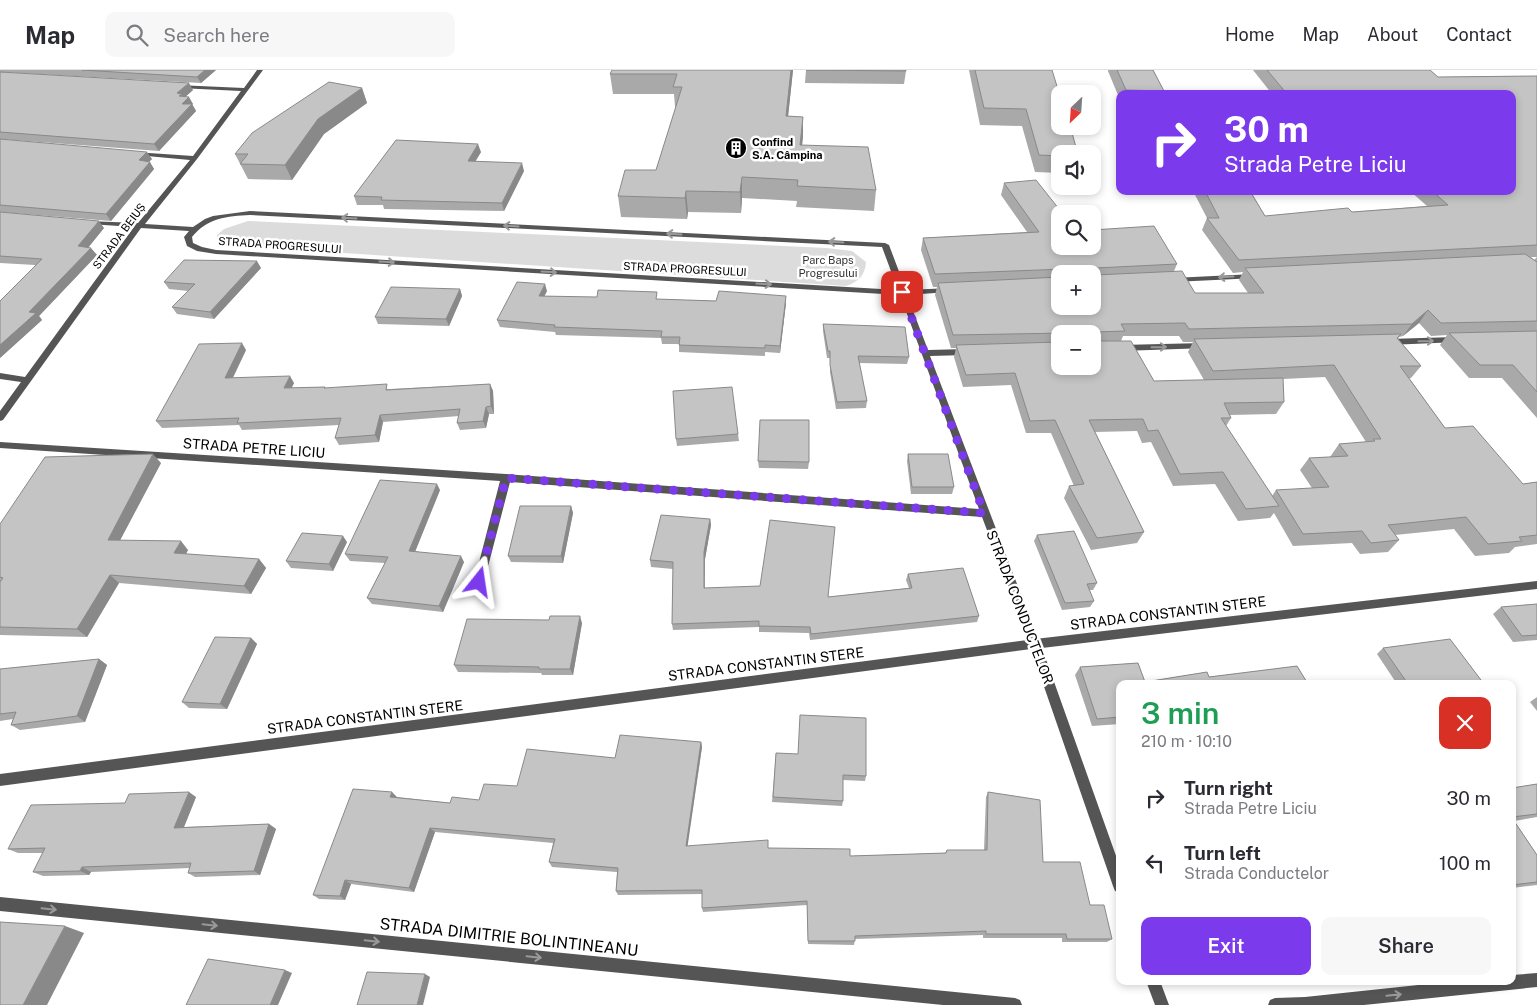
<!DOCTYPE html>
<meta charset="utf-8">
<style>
body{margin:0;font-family:"Public Sans",sans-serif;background:#f7f7f7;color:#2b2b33;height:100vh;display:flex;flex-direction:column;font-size:19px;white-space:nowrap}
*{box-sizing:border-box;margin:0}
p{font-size:16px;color:#7c7c81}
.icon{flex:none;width:28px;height:28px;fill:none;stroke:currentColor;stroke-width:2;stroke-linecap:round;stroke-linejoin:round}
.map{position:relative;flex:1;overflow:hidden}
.side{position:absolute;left:1116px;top:610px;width:400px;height:305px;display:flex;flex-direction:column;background:#fff;border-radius:10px;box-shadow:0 2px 8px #0003}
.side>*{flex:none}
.top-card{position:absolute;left:1116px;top:20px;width:400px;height:105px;border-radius:10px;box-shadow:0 2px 8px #0003;background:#7c3aed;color:#fff;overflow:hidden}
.needle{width:32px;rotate:205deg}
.buttons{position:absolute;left:1051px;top:15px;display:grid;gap:10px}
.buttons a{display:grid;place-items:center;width:50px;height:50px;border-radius:10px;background:#fff;box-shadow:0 2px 8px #0003;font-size:25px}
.pin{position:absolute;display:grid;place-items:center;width:42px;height:42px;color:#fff;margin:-21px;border-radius:10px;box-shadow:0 2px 8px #0006}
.me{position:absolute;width:55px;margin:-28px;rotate:15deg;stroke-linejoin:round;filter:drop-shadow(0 0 4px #0008)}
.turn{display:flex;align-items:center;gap:18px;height:105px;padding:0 25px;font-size:22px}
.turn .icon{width:65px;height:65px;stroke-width:2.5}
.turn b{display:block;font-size:35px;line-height:42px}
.round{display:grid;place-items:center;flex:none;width:52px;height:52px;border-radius:10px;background:#f7f7f7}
.summary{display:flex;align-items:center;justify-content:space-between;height:85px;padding:0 25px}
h1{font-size:30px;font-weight:600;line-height:38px;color:#1e9e55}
.cta{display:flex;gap:10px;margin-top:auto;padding:10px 25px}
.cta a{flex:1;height:58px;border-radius:10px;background:#7c3aed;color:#fff;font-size:20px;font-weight:600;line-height:58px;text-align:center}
.cta a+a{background:#f7f7f7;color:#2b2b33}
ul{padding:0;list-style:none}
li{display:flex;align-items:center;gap:15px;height:65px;padding:0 25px}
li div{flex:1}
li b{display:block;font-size:19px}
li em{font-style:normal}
header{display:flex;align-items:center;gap:30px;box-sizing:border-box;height:70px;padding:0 25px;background:#fff;border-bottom:1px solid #e1e1e2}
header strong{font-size:24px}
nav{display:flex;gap:28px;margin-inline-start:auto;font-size:18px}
.search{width:350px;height:45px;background:#f7f7f7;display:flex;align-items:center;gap:12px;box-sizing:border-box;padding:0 18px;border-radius:10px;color:#7c7c81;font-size:19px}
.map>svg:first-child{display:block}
.green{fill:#dcdcdc}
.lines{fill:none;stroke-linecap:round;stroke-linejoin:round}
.minor{fill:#555;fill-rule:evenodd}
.tertiary{fill:#555;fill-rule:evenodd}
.wall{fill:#a9a9a9;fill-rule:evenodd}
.shaded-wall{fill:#898989}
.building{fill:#c4c4c4;stroke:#898989}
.oneway{stroke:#999}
.route{stroke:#7c3aed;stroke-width:9;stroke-dasharray:0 16.2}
.labels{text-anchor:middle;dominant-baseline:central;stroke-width:5;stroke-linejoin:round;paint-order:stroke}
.far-poi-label{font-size:11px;font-weight:bold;fill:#000;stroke:#fff;text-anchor:start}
.far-street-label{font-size:11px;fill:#000;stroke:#fff}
.far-park-label{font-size:11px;fill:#333;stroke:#fff}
.street-label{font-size:14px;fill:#000;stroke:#fff}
.near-street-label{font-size:16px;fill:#000;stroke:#fff}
</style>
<header>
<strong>Map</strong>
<div class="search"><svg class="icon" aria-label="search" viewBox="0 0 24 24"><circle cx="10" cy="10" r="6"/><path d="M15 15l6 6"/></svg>Search here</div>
<nav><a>Home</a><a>Map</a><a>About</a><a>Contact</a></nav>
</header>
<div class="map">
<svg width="1537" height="935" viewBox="0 0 1537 935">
<rect width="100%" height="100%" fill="#fff"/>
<!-- green -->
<path class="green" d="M248,151L827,178L852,181L866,192C865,206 858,212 846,216L222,175L217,172V165L224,159Z"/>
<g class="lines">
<!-- minor -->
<g class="minor">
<path d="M257,0H263L197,89L145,154L193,157L205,149L213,146L250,141L885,173L889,175L906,220L952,218V222H949L907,225L928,280L967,279L971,282L967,285L930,286L1040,574L1039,577L1035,579L1031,577L1030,574L982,447L510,412L484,512L483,515L479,516L475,515L474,512L500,411L0,378V372L506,404L979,439L900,225L216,184L197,181L187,176L184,167L189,161L141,158L3,350L0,351V341L21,312L0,309V303L25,307L134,157L89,154L87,153V151L138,153L190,90L136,85L133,83L134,82L193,86L241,21L179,18L176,16L177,15L244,18ZM250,145L882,177L898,220L216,180L202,177L193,173L192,167C207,148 227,146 250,145Z"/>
<path d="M1254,204H1257V208L1173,212L1169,210L1173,208Z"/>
<path d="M1456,267L1459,268V272L1388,275L1384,272L1388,269Z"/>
<path d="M1204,273L1208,276L1207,278L1121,281L1117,278L1121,275Z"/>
<path d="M0,827L1015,928L1020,930L1022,935H943L0,841Z"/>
<path d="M1537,903V917L1364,935H1268L1270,930L1275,928L1305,927L1456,911H1512V905Z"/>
</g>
<!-- tertiary -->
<g class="tertiary">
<path d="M1537,511V519L1042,578L1120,797V823L1115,821L1113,816L1031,579L0,716V704L1035,569Z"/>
<path d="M1146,911H1160L1169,935H1155Z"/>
</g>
</g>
<!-- wall -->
<g class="wall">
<path d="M0,0H216L201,13L0,2Z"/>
<path d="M793,0L788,46L803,47L802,75L876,120L874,141L796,137L797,131L742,128L741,143L688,142L687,149L621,147L618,126L656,100L676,37H675L674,24H613L610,4Z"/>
<path d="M806,0L906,1L904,14L805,13Z"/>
<path d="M969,0H1052L1060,84V103L1035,102L1022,56L980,55Z"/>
<path d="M1108,0H1153L1164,21L1163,24H1120V30L1108,1Z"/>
<path d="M1253,0H1430L1438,7L1537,6V348L1502,308H1469L1440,275L1447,265L1431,266L1419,253L1403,266L1399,267L1398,269L1421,296L1411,308H1409L1445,358L1523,414L1537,412V474L1515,477L1509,483L1475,486L1454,459L1395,465L1399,470L1388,482L1360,484L1352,473L1293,476L1274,443L1270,448L1238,451L1215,414L1173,416L1151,372L1142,373L1137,361L1095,362L1144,462L1137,473L1091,480L1064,428L1069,416H1074L1051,363H1026L1011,315L963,317L954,287L956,278H951L935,225L937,217H933L921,180L923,168L1027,162L1001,125L1004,113L1060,176L1177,194L1174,201L1195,223H1248L1239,210L1243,202L1233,203L1202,160L1207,148L1193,121H1250L1265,146L1352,142L1427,136L1410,121H1512V24H1272ZM1531,187H1537L1534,190ZM1060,204H1092L1060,236ZM1060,264H1092L1060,296ZM1123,266H1179L1183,272H1193L1188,282L1204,310L1154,311L1121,271ZM1325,307L1366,372L1339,374L1330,387L1309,388L1300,400L1312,418L1276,420L1272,426L1226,356L1231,348L1230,345L1276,344L1284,332L1283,309Z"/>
<path d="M0,2L193,20L185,27L193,34H192L196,41L159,81L0,69Z"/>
<path d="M362,18L367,33L324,64L292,110L248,109L235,84Z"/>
<path d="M0,69L152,89L149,92L154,99L111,151L0,142Z"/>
<path d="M481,82L475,91L524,101L504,141L384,139L383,135H357L354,126Z"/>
<path d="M0,142L104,158L88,177L97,185L39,246L42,250L0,288L35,195L0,193Z"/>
<path d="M261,198L214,249L177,244L172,237L188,221L169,219L164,212Z"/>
<path d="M460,219L462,226L449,256L378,254L375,247Z"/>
<path d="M547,221L544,226L786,233L780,283L765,282V286L679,282V274H662L661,268L556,265L555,262L500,257L497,250Z"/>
<path d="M823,254L909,287L907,294L859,293L867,331L866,338L836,339L830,302V288H827L823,261Z"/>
<path d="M246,280L233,308L294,313L291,318L325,317L326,318L390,319L490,314L493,321L494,344H489L486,358L460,360L457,353L459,346L383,352L379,372L339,375L335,368L339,355L242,360L239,355L162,358L156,351Z"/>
<path d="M738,364L739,371L677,376L676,369Z"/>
<path d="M908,384L954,417L952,424H911L907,391Z"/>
<path d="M758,391L809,392L808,399L759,398Z"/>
<path d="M161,393L120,470L188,480L186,484L259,489L266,498L251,524L119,513L87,567L0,565V454Z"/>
<path d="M440,420L415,481L464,492L443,542L372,534L367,528L385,493L350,491L345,484Z"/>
<path d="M571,436L573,443L563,493L511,492L508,486Z"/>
<path d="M710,449L711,455L705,489V518L828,527L909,518L906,510L908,504L979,546L977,552L810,570L809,563L759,562V557L673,560L672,554L673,499L651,497L650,490Z"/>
<path d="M1037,465L1097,513L1093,520H1089L1094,531L1090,537L1062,540L1034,471Z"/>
<path d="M347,472L333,501L291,498L286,491Z"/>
<path d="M1537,534V570L1513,572L1493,544L1501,537Z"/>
<path d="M549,550L582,553L573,605H542L541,603L458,602L454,595Z"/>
<path d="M251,568L257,574L227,639L189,638L182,632Z"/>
<path d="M1383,578L1484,614H1397L1377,584Z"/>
<path d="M99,589L107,595L85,652L20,660L11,655L13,649L0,651V599Z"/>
<path d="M1138,593L1145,612L1207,602L1209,607L1297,596L1308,614H1120V654L1092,656L1075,605L1080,597Z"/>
<path d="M1537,627V641L1530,632Z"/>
<path d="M701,672L702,677L687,776L768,778L850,786L945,783L947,780H984L986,727L988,722L1043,792L1090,835L1112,869L1107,872H1062V868H983V865L855,869L854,875L808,874L807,835L703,842L702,838V824L618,825L616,821L617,802L552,797L549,792L553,773L435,762L414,822L351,814L345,830L319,829L313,825L397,727L450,733L479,730L517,716L615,688Z"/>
<path d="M776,683L866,706L865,711L843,710V731L842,736L772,732Z"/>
<path d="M1537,714V747L1514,751L1537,785V815L1512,818V718Z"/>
<path d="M196,727L184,757L269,754L276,759L260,805L195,807L188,803L190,798L91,802L89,805L43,806L33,802L43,783H18L8,779L125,733Z"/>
</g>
<!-- shaded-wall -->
<g class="shaded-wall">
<path d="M205,0H216L201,13L197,7Z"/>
<path d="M791,0H793L786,66V46Z"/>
<path d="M189,13L193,20L184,28L189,27L193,34L185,41L177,23Z"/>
<path d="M362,18L367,33L324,64L292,110L285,95L318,49Z"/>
<path d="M192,34L196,41L159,81L154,74Z"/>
<path d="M803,47V67L800,96V75Z"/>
<path d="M478,74L481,82L471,99L468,91Z"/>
<path d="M147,82L152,89L143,97L139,90Z"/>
<path d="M150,92L154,99L111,151L106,144Z"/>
<path d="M522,93L524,101L504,141L502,133Z"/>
<path d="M742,107V128L741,143L740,122Z"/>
<path d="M686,121L688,142L687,149L685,128Z"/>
<path d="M99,151L104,158L84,183L78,176Z"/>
<path d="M91,178L97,185L39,246L42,250L0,288V275L29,242Z"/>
<path d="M257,191L261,198L214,249L210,242Z"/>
<path d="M545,214L547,221L541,233L539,226Z"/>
<path d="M460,219L462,226L449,256L446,249Z"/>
<path d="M786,226V233L780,283V276Z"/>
<path d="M1428,240L1419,253L1403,266L1412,254Z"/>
<path d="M242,273L246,280L229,315L225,308Z"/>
<path d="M290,306L294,313L288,326L284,318Z"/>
<path d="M490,314L493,321L494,344L491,336Z"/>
<path d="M486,337L489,344L486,358L483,351Z"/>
<path d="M380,345L383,352L379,372L375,365Z"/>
<path d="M153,384L161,393L116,478L108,470Z"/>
<path d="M437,414L440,420L413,487L409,481Z"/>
<path d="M571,436L573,443L563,493L561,486Z"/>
<path d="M710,449L711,455L705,489V525L704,482Z"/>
<path d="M343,466L347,472L333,501L329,494Z"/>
<path d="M181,471L188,480L182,491L174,483Z"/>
<path d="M461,486L464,492L443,542L439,536Z"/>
<path d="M259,489L266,498L251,524L244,516Z"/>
<path d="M110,505L119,513L87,567L77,559Z"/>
<path d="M580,546L582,553L573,605L570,599Z"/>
<path d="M251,568L257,574L227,639L220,634Z"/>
<path d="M99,589L107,595L85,652L77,646Z"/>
<path d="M701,672L702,677L687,780L686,776Z"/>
<path d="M189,722L196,727L182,762L174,758Z"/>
<path d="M392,722L397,727L395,732L390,727Z"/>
<path d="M269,754L276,759L260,805L254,801Z"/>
<path d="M430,758L435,762L414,822L409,818Z"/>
<path d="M82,797L91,802L89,805L80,801Z"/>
<path d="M345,810L351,814L345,830L340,826Z"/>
<path d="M65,856L84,863L47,935H23Z"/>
<path d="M285,900L292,903L278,935H270Z"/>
<path d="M425,904L430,907L423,935H417Z"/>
</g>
<!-- building -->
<g class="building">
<path d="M82,0H205L197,7Z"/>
<path d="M612,0H791L786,46L803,47L800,75L868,77L876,120L797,116L798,110L742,107L740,122L686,121L685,128L618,126L625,100H656L682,17H673L677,4H610Z"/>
<path d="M806,0H906V1Z"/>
<path d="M975,0H1052L1060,26V56H1070L1078,84H1060V86L1039,85L1026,39L984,38Z"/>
<path d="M1117,0H1153L1164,21L1126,20Z"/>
<path d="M1267,0H1430L1438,7L1537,6V175L1239,190L1207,148H1219L1205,121H1250L1265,146L1348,138L1352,142L1448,135L1432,121H1512V24H1287Z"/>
<path d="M0,2L189,13L177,23L182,24L179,26L189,27L182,34H192L154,74L0,62Z"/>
<path d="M329,12L362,18L318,49L285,95L240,94L248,84H235L252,63Z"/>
<path d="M0,69L147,82L139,90L150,92L106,144L0,135Z"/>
<path d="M396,70L478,74L468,91L522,93L502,133L381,130L382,127L354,126Z"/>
<path d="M1036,110L1063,144H1060V176H1092V160L1154,156L1177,194L1096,198L1095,205L1182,201L1195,223H1264L1245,198L1525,184L1537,192V251L1441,253L1428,240L1412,254L1189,259L1185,253L1121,254L1125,261L1095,262V270L1097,271H1131L1154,311L1283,308L1284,332L1224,333L1231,348H1221L1279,436L1246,439L1223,402L1180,404L1158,360L1148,361L1143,349L1089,350L1144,462L1097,468L1069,416L1084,414L1055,350L1030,351L1015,303L966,305L956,275L1060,272V296H1092V264L1066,263L953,265L938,213L1060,207V236H1092V204H1065V199L935,204L923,168L1039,162L1004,113Z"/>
<path d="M0,142L99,151L78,176L91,178L29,242L36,243L0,275V231L42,189L0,186Z"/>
<path d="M184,190L257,191L210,242L172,237L195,214L164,212Z"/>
<path d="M517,212L545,214L539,226L597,227L598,220L657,222L656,229L716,231L719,221L786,226L780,276L765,275V278L679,275L680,267H661L662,261L554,257L555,255L497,250Z"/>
<path d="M391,217L460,219L446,249L375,247Z"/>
<path d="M823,254L905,257L909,287L858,286L867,331L837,332L830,295V281H828Z"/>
<path d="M1537,261V322L1513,295H1480L1449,263Z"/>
<path d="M1401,264L1397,268L1421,296H1400L1445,358L1473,356L1523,414L1537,412V465L1519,467L1522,471L1488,474L1466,447L1388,455L1399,470L1371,473L1362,461L1303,464L1276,420L1329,417L1309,388L1348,386L1339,374L1375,371L1373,369H1381L1334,295L1213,301L1194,269Z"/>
<path d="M242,273L225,308L290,306L284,318L325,317L324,318L387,314L386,320L490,314L491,336L486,337L483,351L457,353L460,339L380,345L375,365L335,368L341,348L237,353L239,348L156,351L199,274Z"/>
<path d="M732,317L738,364L676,369L673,321Z"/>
<path d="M760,350H809V392L758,391Z"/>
<path d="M153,384L108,470L181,471L174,483L259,489L244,516L110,505L77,559L0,557V512L3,508L0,507V454L45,387Z"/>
<path d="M908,384H948L954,417H912Z"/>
<path d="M380,410L437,414L409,481L461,486L439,536L367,528L388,487L345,484Z"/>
<path d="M520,436H571L561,486H508Z"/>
<path d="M661,445L710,449L704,482V518L760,516L770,450L835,457L828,527L912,518L908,504L963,498L979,546L811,564L810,557L759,556V551L672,554L673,492L650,490Z"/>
<path d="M1074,461L1097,513L1087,514L1094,531L1065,533L1037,465Z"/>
<path d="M302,463L343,466L329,494L286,491Z"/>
<path d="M1537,534V565L1522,566L1501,537Z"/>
<path d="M550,546H580L570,599H539V597L454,595L467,549L549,550Z"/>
<path d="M215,567L251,568L220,634L182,632Z"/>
<path d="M1450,569L1484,614H1408L1383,578Z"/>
<path d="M99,589L77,646L11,655L16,642L0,644V599Z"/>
<path d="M1138,593L1145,612L1207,602L1209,607L1297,596L1308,614H1120V647L1097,649L1080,597Z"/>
<path d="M800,645L866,648V706L843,705V731L773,727L776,683L798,684Z"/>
<path d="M620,665L701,672L686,776L768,770V778L850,779V786L946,783L947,780H987L988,722L1040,730L1043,792H1080L1090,835H1104L1112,869H1067L1066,864H986V861L855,866V871H808L807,831L702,838V820L616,821L618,798L549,792L555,769L430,758L409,818L345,810L340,826L313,825L353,719L392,722L390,727L450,733L452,727L479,730L484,714L517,716L527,679L615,688Z"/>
<path d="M1537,714V744L1512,747V718Z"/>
<path d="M189,722L174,758L269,754L254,801L188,803L191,793L82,797L80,801L33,802L45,778L8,779L31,735L125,733L129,724Z"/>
<path d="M1512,748L1537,785V812L1512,815Z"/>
<path d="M0,852L65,856L23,935H0Z"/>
<path d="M208,889L285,900L270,935H186Z"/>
<path d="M367,902L425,904L417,935H357Z"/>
</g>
<!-- one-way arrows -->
<defs><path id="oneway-shaft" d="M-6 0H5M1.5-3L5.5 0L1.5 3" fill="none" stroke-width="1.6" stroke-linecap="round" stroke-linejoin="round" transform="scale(1.25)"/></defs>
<g class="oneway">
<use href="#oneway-shaft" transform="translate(349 148) rotate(-177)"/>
<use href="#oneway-shaft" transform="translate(511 156) rotate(-177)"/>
<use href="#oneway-shaft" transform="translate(674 164) rotate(-177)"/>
<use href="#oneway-shaft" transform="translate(836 172) rotate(-177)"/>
<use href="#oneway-shaft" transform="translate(387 192) rotate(3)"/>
<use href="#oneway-shaft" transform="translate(549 202) rotate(3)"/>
<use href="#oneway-shaft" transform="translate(1226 207) rotate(177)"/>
<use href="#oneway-shaft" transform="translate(764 214) rotate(3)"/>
<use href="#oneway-shaft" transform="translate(1426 271) rotate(-1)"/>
<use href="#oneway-shaft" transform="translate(1159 277) rotate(-1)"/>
<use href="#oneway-shaft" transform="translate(49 839) rotate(6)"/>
<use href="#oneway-shaft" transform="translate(210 855) rotate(6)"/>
<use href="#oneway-shaft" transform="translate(372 871) rotate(6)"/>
<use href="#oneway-shaft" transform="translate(534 887) rotate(6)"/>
<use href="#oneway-shaft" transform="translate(1394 925) rotate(-6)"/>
</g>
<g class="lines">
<!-- route -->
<path class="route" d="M479,512L506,408L984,443L902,222"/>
</g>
<!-- icons -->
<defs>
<g id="building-disc" transform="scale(1.125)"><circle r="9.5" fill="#000" stroke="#fff"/><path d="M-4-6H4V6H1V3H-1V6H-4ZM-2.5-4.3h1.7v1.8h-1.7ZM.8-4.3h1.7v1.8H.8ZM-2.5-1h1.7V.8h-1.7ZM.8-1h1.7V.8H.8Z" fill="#fff"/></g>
</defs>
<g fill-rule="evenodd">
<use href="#building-disc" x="736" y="78"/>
</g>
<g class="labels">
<!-- far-poi labels -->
<g class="far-poi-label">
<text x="752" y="72">Confind<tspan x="752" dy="13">S.A. Câmpina</tspan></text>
</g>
<!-- far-street labels -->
<g class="far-street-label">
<text transform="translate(119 166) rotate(-53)">STRADA BEIUȘ</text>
<text transform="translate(280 175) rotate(4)">STRADA PROGRESULUI</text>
<text transform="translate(685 199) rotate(3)">STRADA PROGRESULUI</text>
</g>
<!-- far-park labels -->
<g class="far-park-label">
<text x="828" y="190">Parc Baps<tspan x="828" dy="13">Progresului</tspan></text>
</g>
<!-- street labels -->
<g class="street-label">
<text transform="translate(254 378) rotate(4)">STRADA PETRE LICIU</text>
<text transform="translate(1020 537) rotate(69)">STRADA CONDUCTELOR</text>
<text transform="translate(1168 543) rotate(-7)">STRADA CONSTANTIN STERE</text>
<text transform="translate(766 594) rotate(-7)">STRADA CONSTANTIN STERE</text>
<text transform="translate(365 647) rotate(-7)">STRADA CONSTANTIN STERE</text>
</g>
<!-- near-street labels -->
<g class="near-street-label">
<text transform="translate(509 867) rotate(6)">STRADA DIMITRIE BOLINTINEANU</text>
</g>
</g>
</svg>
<div class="buttons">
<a><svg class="needle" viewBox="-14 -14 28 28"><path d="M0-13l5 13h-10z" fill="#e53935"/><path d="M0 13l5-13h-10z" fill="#7c7c81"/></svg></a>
<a><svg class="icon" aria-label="sound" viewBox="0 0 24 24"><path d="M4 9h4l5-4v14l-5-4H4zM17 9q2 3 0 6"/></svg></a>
<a><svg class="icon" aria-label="search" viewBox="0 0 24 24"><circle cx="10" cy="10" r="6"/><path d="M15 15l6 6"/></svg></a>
<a>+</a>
<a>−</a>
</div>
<div class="pin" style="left:902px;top:222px;background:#d93025"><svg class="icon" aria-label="arrive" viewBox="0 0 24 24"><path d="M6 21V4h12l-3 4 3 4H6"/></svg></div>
<svg class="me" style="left:479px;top:512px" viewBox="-20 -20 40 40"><path d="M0-17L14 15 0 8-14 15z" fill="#7c3aed" stroke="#fff" stroke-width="4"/></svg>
<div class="top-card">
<div class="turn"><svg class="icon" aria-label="right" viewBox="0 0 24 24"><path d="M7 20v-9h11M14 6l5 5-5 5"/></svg><div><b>30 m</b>Strada Petre Liciu</div></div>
</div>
<section class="side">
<div class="summary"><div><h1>3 min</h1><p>210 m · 10:10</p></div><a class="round" style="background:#d93025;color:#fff"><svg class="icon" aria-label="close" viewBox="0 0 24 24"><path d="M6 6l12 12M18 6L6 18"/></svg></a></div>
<ul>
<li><svg class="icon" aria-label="right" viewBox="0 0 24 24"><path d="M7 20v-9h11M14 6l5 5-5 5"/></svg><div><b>Turn right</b><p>Strada Petre Liciu</p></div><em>30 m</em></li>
<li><svg class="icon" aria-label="left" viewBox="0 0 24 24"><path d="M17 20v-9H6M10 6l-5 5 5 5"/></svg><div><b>Turn left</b><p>Strada Conductelor</p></div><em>100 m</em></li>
</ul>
<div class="cta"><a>Exit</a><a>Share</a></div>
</section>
</div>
